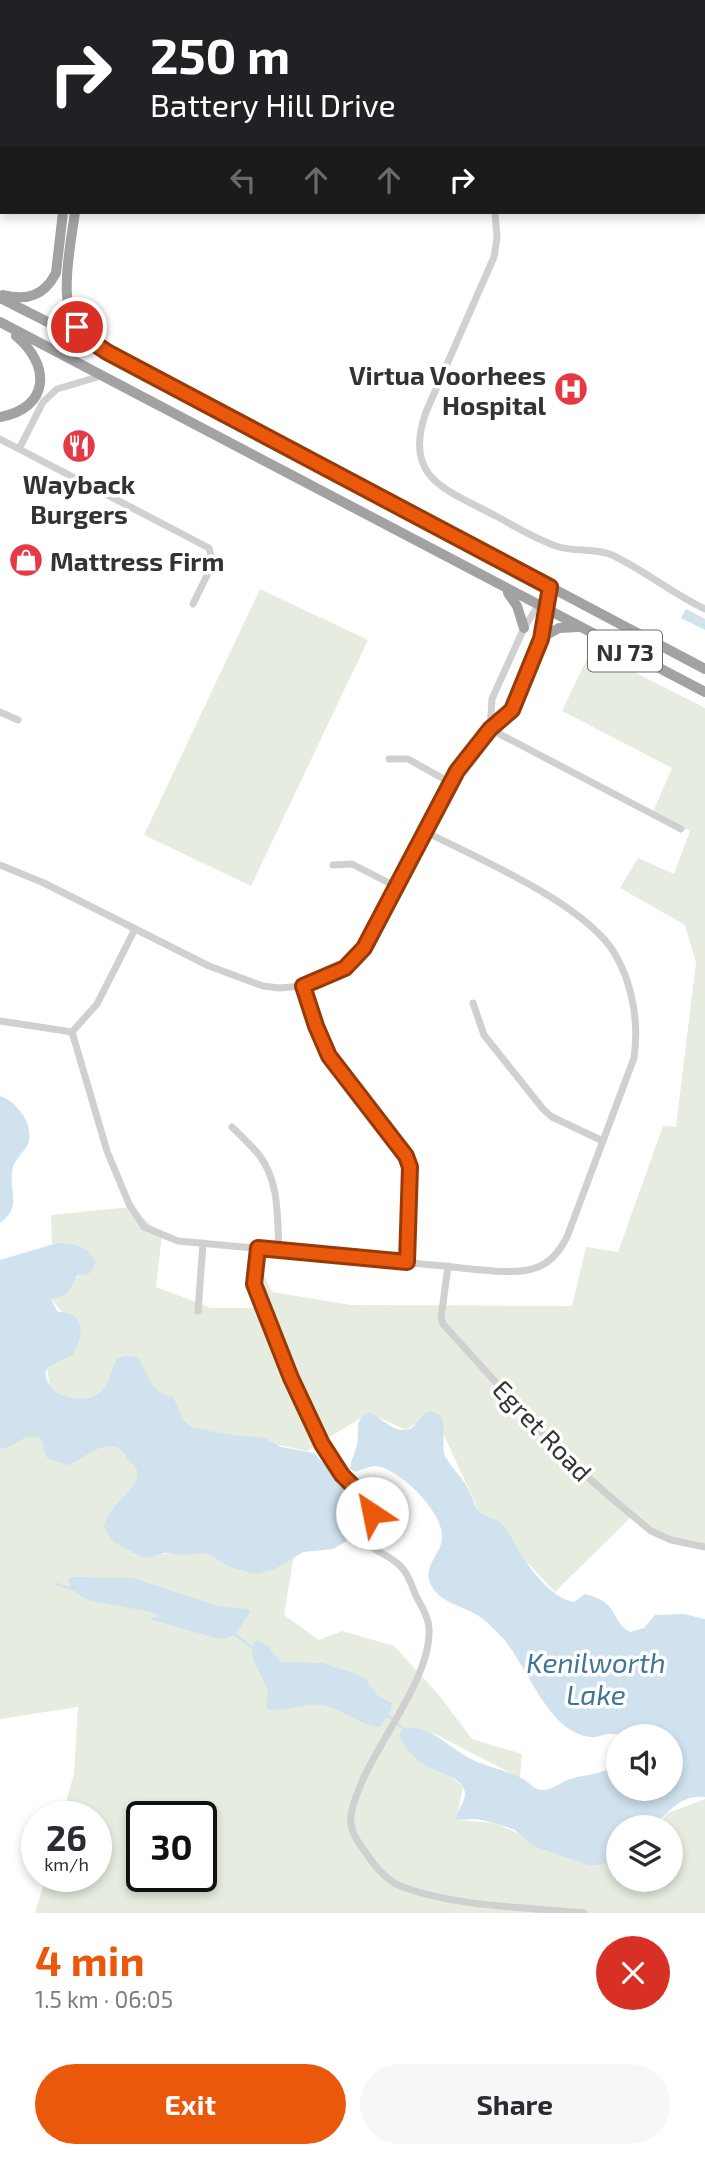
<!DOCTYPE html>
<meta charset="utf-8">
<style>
body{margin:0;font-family:"Exo 2",sans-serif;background:#f7f7f7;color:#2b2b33;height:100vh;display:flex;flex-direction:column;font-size:26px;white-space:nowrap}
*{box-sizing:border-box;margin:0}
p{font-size:23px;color:#7c7c81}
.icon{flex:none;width:38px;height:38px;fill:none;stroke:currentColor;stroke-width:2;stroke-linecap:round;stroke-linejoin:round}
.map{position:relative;height:1913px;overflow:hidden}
.side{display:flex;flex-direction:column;background:#fff;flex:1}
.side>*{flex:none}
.guide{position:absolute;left:0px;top:0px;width:705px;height:214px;box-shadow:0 4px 10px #0003;background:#202124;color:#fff;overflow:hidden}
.fabs{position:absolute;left:606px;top:1724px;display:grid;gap:14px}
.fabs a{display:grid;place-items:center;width:77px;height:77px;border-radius:50%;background:#fff;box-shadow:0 4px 10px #0003;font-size:35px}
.speed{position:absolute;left:21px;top:1801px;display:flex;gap:14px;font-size:35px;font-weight:700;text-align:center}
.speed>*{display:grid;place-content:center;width:91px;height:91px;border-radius:50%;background:#fff;box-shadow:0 4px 10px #0003;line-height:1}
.speed small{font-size:18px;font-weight:400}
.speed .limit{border:4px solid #111;border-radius:10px;background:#fff;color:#111}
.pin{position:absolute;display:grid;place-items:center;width:60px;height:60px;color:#fff;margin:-30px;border:4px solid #fff;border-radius:50%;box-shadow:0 2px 7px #0007}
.me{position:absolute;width:77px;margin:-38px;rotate:326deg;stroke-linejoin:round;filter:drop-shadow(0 0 5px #0008)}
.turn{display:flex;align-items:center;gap:24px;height:147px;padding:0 35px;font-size:32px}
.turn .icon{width:91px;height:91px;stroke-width:2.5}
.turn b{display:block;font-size:49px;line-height:60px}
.lanes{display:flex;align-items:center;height:66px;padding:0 35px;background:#0003;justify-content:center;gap:35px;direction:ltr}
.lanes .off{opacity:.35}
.round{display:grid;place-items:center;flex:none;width:74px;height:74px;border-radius:37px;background:#f7f7f7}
.overview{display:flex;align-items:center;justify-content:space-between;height:119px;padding:0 35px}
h1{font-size:42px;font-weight:700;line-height:52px;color:#ea580c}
.action{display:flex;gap:14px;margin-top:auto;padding:14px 35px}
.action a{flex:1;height:80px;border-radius:42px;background:#ea580c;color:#fff;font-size:28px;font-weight:700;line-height:80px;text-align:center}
.action a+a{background:#f7f7f7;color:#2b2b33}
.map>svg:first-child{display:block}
.green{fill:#e6ecdf;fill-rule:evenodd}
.water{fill:#cfe2ee}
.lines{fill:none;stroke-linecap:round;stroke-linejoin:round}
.stream{stroke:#cfe2ee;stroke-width:2.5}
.minor{stroke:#d0d0d0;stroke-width:7}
.tertiary{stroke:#d0d0d0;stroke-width:9}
.trunk{stroke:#a2a2a2;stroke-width:10}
.route-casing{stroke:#983908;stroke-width:18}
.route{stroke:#ea580c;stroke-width:12}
.labels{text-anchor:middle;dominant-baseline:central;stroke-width:7;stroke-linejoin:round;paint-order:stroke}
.shield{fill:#fff;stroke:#707070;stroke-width:2}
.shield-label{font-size:24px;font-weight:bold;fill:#333}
.poi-label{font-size:26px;font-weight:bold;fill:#333;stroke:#fff;text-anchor:end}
.street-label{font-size:26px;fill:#333;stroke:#fff}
.water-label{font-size:28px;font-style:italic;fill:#3f7597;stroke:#fff}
</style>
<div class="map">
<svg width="705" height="1913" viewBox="0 0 705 1913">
<rect width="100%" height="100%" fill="#fff"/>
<!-- green -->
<g class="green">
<path d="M487,0H705V136L704,2H486Z"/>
<path d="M260,589L368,640L251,886L144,835Z"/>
<path d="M591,650L705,708V1545L667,1540L633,1515L555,1592L479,1511L433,1412L406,1430L369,1413L307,1451L191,1427L138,1478L104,1528L136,1555L206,1553L256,1574L294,1555L284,1615L319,1640L342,1631L394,1646L439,1695L472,1739L522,1754L520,1778L435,1734H401L463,1787L456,1820L495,1823L589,1865L618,1858V1880H670V1827H655L668,1813L705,1799V1913H35L46,1876H96V1816H62L74,1774L78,1707L0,1719V1446L35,1435L50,1386L47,1369L80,1334L51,1299L96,1262L52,1243L51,1215L131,1207L162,1235L156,1287L211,1308H257L260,1266L272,1292L351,1305L572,1306L586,1247L618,1252L663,1126L676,1127L696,962L685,925L620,888L638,858L674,874L690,831L653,812L672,768L562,711ZM142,1816H201V1876H142Z"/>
</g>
<!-- water -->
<g class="water">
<path d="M686,609L705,619V630L681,618Z"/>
<path d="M0,1096C17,1101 35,1126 28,1144C24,1152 16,1158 13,1167C7,1190 24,1206 0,1223Z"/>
<path d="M57,1243C72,1243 89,1246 96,1262L90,1273L77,1276L67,1294L51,1299L57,1311C62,1313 69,1313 74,1316C86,1325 79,1344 73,1354C56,1366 32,1364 55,1392C72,1400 94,1405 106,1385C111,1377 112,1367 117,1359L125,1356L138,1357L153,1386L160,1393L173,1397L184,1421L191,1427L233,1435L264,1438L281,1447L314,1453L364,1510L362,1527L356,1536L333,1549L303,1552L275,1569L256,1574L230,1567L206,1553L182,1555L165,1553L146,1558L139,1556L114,1542L104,1528C105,1503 155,1482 131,1462C126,1458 122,1448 116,1447C96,1442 83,1461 67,1465L47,1458L41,1439C25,1430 16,1448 0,1449V1260Z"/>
<path d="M368,1412C381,1416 390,1431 406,1430C418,1430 421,1406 436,1413C450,1418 439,1446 446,1458C453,1470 464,1478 470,1493C473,1499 475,1507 480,1512C486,1518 496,1518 503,1525C510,1533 514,1544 520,1553C532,1571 551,1598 574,1602L585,1594C621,1603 609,1620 630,1632L644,1628L655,1615L684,1614L705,1619V1797C682,1794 668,1811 654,1827H618V1860L597,1865H589L533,1846L515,1830L495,1823L476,1819L456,1820C456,1811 465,1803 465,1794C465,1777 435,1772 425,1765C414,1758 404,1747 399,1735L404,1728C432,1725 449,1748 471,1759C487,1767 505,1770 521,1778C530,1782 534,1791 544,1790C555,1789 563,1780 574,1778C589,1774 607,1774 618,1761V1788H670V1736C650,1736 631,1735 612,1734C605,1733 598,1738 591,1737C545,1732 527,1660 497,1632C491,1626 484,1619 477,1615C461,1605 443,1604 432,1587C420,1567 442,1555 442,1537C443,1512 400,1469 376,1466C369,1466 361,1470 355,1472L350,1469C351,1460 355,1453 357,1445C360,1431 353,1421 368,1412Z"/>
<path d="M74,1577L133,1578L218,1606L249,1609L250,1613C241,1624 235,1640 220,1639L149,1619L159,1616L151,1612L88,1600L77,1594L69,1584V1579Z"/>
<path d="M256,1640L267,1645L281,1662L322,1663L359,1675L366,1680L378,1696L392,1703L391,1710L380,1727C359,1726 345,1709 322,1705C302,1702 285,1715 266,1708C266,1707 268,1697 268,1696C268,1678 243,1657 256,1640Z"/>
</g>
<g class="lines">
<!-- stream -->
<g class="stream">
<path d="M56,1584L76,1590"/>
<path d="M232,1632L252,1648"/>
<path d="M387,1715L406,1731"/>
</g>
<!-- minor -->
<g class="minor">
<path d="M6,0L14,2"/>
<path d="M173,2L174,0"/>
<path d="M276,2V0"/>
<path d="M704,138H705"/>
<path d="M495,212L497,238L494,257L426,412C402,479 447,490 496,516C516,527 537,540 559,547C576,552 595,548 612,555C644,570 673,594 705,609"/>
<path d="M0,439L209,548L213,563L193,604"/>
<path d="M19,449L43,402L57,389L101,376"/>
<path d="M0,712L18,720"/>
<path d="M490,729L681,829"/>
<path d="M490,729L492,699L524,628L541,601"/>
<path d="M389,759H408L451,783"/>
<path d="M0,865L44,883L209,966L263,986L279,988L303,986L345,968L364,949L457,771L490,729L512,710L541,638L550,587"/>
<path d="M333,865L352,864L397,887"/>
<path d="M303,986L316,1026L329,1056L406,1156L410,1167L407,1262"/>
<path d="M473,1003L484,1035L543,1109L552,1117L603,1141"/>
<path d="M0,1021L72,1032L97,1004L135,929"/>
<path d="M72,1032L107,1151L129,1204L144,1227L178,1241C259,1249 341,1256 422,1264C450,1266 503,1275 528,1270C548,1266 558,1254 567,1237L634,1058C639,1023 633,985 615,954C586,904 477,858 426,832"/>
<path d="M232,1127C241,1136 251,1145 259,1155C280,1182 277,1218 279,1250"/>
<path d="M258,1248L254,1284L291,1378L319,1439L343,1475L357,1489L370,1508L372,1547C381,1554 394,1558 402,1568C409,1575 412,1587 416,1596C422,1607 429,1618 429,1630C431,1676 379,1740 361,1784C356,1797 349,1812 351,1825C353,1836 360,1845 366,1853C374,1865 386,1880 400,1886C455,1907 525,1907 584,1913"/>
<path d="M448,1266L441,1318L443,1324L559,1452L615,1501L651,1531L671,1540L705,1547"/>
<path d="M198,1311L203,1243"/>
</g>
<!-- tertiary -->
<g class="tertiary">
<path d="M0,141L2,139"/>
<path d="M0,159L2,156"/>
</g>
<!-- trunk -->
<g class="trunk">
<path d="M0,167L2,165"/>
<path d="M75,212C71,245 53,318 87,338"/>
<path d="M3,295C27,301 44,296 56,273L63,212"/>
<path d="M0,298L107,352L705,669"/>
<path d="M0,322L705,692"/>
<path d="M0,417C50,408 51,365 16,336"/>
<path d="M508,593L517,606L524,628"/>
<path d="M541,638L559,628L578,627"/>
</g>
</g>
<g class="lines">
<!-- route casing -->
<g class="route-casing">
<path id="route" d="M77,327L82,335L107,352L550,587L541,639L512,710L490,729L457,771L364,948L345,968L303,986L316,1026L329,1056L406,1156L410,1167L407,1262L258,1248L254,1284L291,1378L322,1444L342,1475L364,1497L372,1513"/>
</g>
<!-- route -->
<use href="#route" class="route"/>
</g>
<!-- icons -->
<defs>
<g id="hospital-disc" transform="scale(1.75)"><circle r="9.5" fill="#e63946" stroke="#fff"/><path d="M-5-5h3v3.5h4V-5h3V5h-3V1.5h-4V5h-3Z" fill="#fff"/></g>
<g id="restaurant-disc" transform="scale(1.75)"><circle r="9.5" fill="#e63946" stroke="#fff"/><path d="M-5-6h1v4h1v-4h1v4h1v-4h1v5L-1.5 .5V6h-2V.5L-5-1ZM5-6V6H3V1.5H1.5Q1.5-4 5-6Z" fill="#fff"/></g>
<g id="shop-disc" transform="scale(1.75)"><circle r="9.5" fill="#e63946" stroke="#fff"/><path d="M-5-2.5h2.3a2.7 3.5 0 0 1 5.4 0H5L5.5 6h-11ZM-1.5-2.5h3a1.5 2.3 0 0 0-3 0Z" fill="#fff"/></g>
</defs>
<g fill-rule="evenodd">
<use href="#hospital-disc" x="571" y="389"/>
<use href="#restaurant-disc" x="79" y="446"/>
<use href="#shop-disc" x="26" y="560"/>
</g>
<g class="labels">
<!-- shield labels -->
<rect class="shield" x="588" y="630.5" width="74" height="41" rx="5"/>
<g class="shield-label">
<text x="625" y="651">NJ 73</text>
</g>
<!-- poi labels -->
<g class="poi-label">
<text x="546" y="374">Virtua Voorhees<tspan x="546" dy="30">Hospital</tspan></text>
<text x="79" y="483" text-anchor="middle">Wayback<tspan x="79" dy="30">Burgers</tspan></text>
<text x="50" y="560" text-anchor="start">Mattress Firm</text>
</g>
<!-- street labels -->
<g class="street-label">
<text transform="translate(543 1430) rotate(46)">Egret Road</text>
</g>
<!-- water labels -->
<g class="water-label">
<text x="596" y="1662">Kenilworth<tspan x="596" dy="32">Lake</tspan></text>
</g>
</g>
</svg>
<div class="fabs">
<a><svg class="icon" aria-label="sound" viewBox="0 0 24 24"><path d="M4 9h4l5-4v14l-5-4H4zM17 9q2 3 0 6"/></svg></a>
<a><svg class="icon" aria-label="layers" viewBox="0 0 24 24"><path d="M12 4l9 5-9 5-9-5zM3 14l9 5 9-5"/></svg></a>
</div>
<div class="speed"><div>26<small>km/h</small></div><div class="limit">30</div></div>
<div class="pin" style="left:77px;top:327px;background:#d93025"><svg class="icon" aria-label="arrive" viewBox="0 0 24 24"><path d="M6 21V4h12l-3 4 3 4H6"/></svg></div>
<svg class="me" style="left:372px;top:1513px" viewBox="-20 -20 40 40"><circle r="19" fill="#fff"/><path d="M0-13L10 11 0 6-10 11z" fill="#ea580c"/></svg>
<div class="guide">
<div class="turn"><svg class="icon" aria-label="right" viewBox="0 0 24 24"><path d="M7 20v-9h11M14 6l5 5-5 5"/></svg><div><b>250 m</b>Battery Hill Drive</div></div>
<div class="lanes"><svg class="icon off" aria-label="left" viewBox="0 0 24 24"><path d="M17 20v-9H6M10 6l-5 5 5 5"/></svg><svg class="icon off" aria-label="ahead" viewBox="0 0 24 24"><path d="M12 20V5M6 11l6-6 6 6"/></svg><svg class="icon off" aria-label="ahead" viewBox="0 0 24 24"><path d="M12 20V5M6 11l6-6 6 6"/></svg><svg class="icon" aria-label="right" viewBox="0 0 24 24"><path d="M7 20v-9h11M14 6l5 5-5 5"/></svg></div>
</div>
</div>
<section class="side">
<div class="overview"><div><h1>4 min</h1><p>1.5 km · 06:05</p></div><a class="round" style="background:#d93025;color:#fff"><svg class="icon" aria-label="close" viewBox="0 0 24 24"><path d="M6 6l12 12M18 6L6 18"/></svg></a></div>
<div class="action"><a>Exit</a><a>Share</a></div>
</section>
